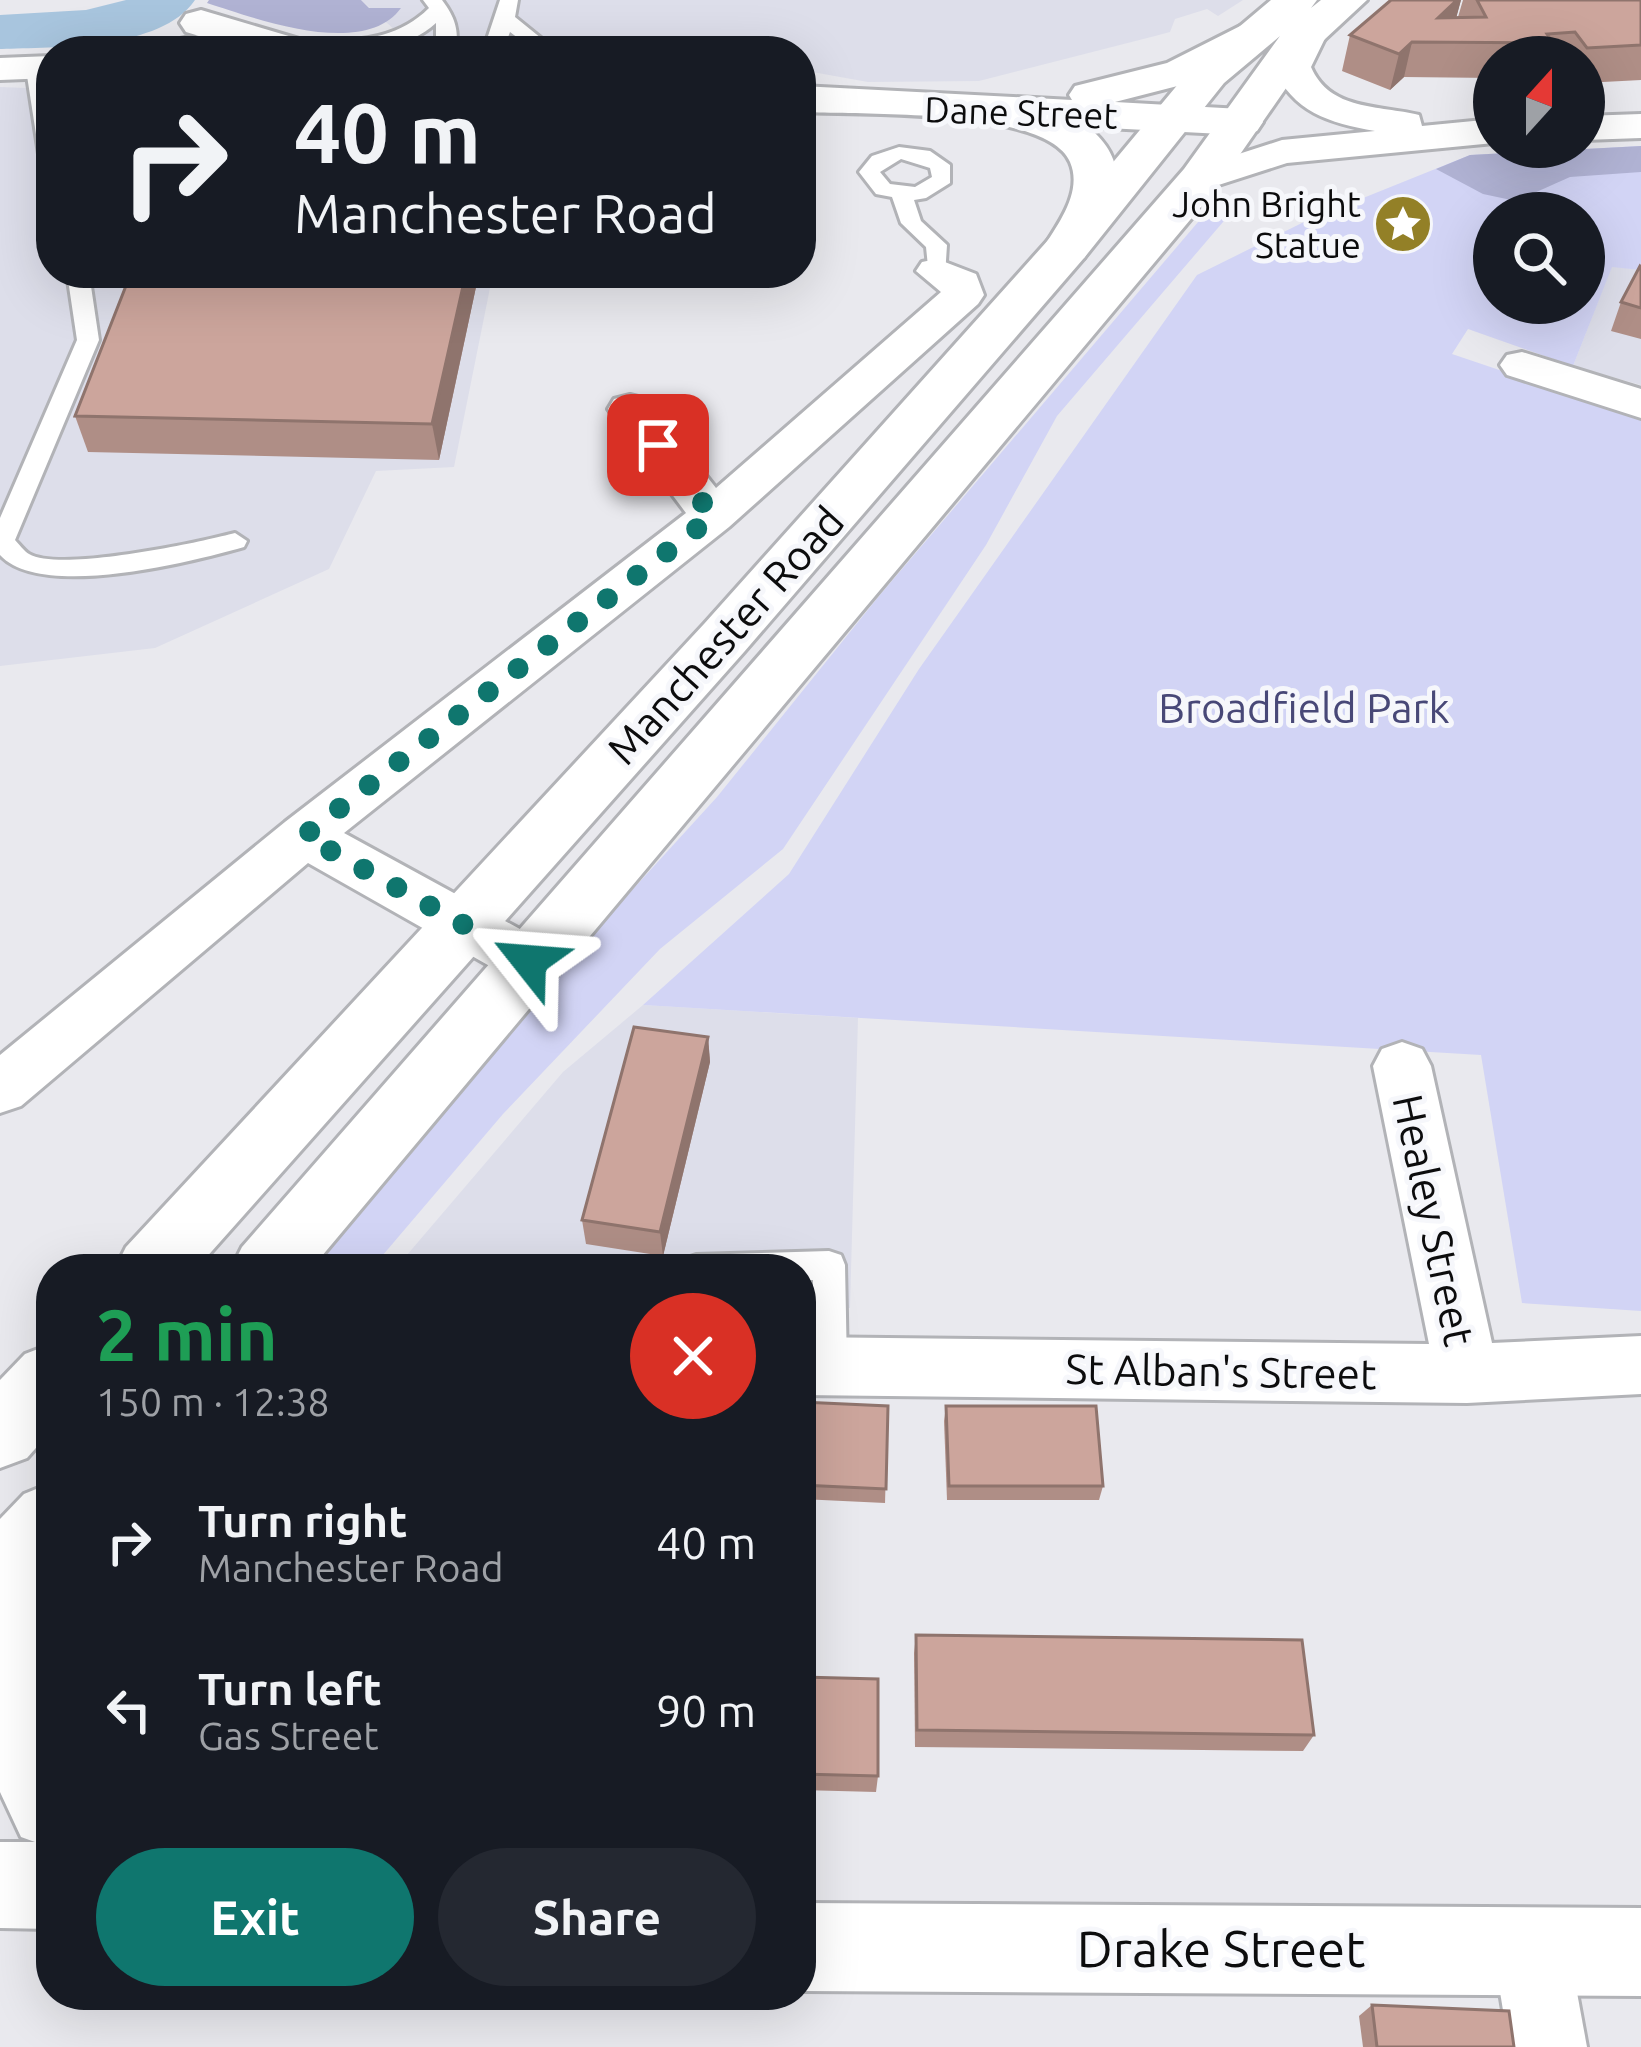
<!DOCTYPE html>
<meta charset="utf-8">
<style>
body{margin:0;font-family:Ubuntu,sans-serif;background:#242831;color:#f1f3f6;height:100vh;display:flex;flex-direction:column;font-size:45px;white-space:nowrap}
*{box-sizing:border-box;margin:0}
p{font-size:39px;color:#9ea1a6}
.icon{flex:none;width:66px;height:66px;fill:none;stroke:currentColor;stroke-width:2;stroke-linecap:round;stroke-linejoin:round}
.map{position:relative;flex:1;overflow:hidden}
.sheet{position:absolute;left:36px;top:1254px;width:780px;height:756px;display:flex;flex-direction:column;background:#171b24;border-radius:48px;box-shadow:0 12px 48px #0002}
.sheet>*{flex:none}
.guide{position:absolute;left:36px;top:36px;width:780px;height:252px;border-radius:48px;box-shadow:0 12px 48px #0002;background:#171b24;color:#f1f3f6;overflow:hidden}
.needle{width:78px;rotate:21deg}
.fabs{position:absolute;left:1473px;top:36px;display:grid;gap:24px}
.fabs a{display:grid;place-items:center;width:132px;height:132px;border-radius:50%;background:#171b24;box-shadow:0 12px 48px #0002;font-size:60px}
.pin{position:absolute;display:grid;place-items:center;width:102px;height:102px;color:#fff;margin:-51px;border-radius:24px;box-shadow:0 6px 18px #0006}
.me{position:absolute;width:132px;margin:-66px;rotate:298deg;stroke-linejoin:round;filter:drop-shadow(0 0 9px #0008)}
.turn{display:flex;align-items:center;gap:42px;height:252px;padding:0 60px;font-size:54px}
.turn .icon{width:156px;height:156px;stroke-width:2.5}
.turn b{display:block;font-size:84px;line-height:102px}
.round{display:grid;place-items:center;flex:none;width:126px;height:126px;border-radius:63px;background:#242831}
.headline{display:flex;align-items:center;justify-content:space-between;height:204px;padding:0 60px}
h1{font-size:72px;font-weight:700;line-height:90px;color:#1e9e55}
.button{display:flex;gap:24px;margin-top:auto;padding:24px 60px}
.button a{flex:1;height:138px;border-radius:72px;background:#0f766e;color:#fff;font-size:48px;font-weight:700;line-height:138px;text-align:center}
.button a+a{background:#242831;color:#f1f3f6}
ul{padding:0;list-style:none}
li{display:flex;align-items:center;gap:36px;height:168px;padding:0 60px}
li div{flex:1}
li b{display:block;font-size:45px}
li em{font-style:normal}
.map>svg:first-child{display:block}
.built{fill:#dddeea}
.green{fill:#d2d4f5;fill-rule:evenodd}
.forest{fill:#b0b2d3}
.water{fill:#a8c5de;stroke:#798e9f;stroke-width:3}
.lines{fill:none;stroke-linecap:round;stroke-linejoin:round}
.river{fill:#a8c5de;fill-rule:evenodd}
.lane-casing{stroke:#b2b3b7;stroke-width:6}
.street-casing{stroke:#b2b3b7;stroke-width:6}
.primary-casing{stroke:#b2b3b7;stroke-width:6}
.highway-casing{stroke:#b2b3b7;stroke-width:6}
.lane{fill:#fff;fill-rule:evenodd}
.street{fill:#fff;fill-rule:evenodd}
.primary{fill:#fff;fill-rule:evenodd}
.highway{fill:#fff;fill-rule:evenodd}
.wall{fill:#af8e86}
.shaded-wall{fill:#8f746d}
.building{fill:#cca59c;stroke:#8f746d;stroke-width:3}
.route{stroke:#0f766e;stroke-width:21;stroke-dasharray:0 37.8}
.labels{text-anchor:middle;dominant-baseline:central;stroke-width:10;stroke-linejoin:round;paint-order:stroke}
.far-street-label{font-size:36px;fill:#0c0c0d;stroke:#f6f7fb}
.far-poi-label{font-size:36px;fill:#0c0c0d;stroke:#f6f7fb;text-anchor:end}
.street-label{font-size:42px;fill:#0c0c0d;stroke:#f6f7fb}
.park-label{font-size:42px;fill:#484877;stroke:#f6f7fb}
.near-street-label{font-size:51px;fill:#0c0c0d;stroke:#f6f7fb}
</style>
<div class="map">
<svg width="1641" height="2047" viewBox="0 0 1641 2047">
<rect width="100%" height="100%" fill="#e9e9ee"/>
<!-- built -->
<g class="built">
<path d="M361,0H1243L1218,16L1207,9L1175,19L1170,32L1155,36L979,81L868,82L801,70V51H498L413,46Z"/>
<path d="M0,87L51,89V273H493L454,467L376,471L329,569L155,648L0,666Z"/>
<path d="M1612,266L1641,270V385L1573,366Z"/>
<path d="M643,1005L858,1018L850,1308L801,1307V1269H395L563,1072Z"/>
</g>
<!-- green -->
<g class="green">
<path d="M1641,146V270L1612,267L1573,366L1468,329L1452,354L1641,418V1311L1522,1303L1481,1055L643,1005L789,874L919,669L1197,275L1306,221L1470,155ZM1494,213H1584V303H1494Z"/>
<path d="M1216,201L1235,208L1057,416L986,545L783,849L660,949L503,1114L371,1269H315L520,1013L717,797L879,596Z"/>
</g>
<!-- forest -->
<g class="forest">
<path d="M209,0H361L369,8H401C364,59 257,19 207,3Z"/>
<path d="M1641,146V172L1570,177L1516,201L1483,194L1436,169L1470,155Z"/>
</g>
<!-- water -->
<path class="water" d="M127,8L151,26L109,39L0,47V20L89,15Z"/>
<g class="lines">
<!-- river -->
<path class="river" d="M126,0H195C161,50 55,47 0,49V15L86,10Z"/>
<!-- lane casing -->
<g class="lane-casing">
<g id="lane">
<path d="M423,0H442C455,17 459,30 456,51H436V23C394,61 326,52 274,51L264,45L274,39C328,40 387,50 429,8Z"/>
<path d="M500,0H518L515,17L557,51H535L510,32L503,51H483Z"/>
<path d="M36,63L46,69L51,173L41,167L26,69Z"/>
<path d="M899,147L930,151L950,165V183L926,198L914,200L921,221L947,245L945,276H929L926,247L901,223L892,197L876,194L859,172L872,156ZM901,159L930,168L932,177L915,187L890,184L880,172Z"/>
<path d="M67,273H89L99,340L15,540C18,543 25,552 29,554C61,572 197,543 235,533L247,541L244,547C191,562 41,600 0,555V518L77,340Z"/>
<path d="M829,1251L841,1255L845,1265L847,1366L842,1377L830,1381L818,1377L813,1366V1280H801V1269H680L684,1259L696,1255Z"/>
</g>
</g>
<!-- street casing -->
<g class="street-casing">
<g id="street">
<path d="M1313,15L1326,18L1331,26L1311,67C1330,111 1379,105 1419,115L1422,126L1494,119V143L1287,163L1200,191L1186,187L1180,179L1186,171L1282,140L1375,131C1329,123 1293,112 1273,67L1300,18Z"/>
<path d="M215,32L228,35L233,43L228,51H154L160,43Z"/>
<path d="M51,56V78L0,80V58Z"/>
<path d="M1641,114V138L1584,140V116Z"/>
<path d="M937,259L976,274L984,295L978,304L729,527L344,833L549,945L557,961L549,977L529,983L509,977L308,863L21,1106L0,1113V1055L285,822L686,513L608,409L614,399L630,395L646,399L716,488L941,292L916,271L922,262Z"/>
<path d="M1522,352L1641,389V418L1507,375L1500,365L1507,355Z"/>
<path d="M1402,1042L1422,1049L1431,1066L1492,1343L1641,1336V1394L1467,1403L801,1395V1337L1429,1344L1373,1066L1382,1049Z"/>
<path d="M1531,1911L1558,1922L1569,1949L1587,2047H1509L1493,1949L1504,1922Z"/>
</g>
</g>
<!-- primary casing -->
<g class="primary-casing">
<g id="primary">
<path d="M201,10L309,42L315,51H249L186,32L180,23L186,14Z"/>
<path d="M1262,15L1277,19L1283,28L1277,37L1197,81L1115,102L1241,109L1257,113L1263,122L1257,131L1241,135L1088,127C1138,167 1114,214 1084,258L1067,262L1050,258L1043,248C1058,224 1083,192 1070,162C1046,107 856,115 801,112V86L1072,100L1069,95L1075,86L1167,63Z"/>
<path d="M51,1543V1929L0,1928V1842H35L21,1837L0,1792V1605L23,1554Z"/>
<path d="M801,1903L1641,1908V1996L801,1991Z"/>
</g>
</g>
<!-- highway casing -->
<g class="highway-casing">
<g id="highway">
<path d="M1271,0H1317L1311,8L1321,0H1367L1311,52L1216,189L311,1269H231L242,1247L1184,169L1280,36L1224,83L1084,258L744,652L196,1269H115L126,1247L704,624L1050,238L1194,65Z"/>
<path d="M51,1344V1431L27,1458L0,1468V1380L25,1354Z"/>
<path d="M51,1483V1578L28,1604L0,1615V1519L24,1494Z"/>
</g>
</g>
<!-- lane -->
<use href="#lane" class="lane"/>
<!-- street -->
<use href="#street" class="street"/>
<!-- primary -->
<use href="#primary" class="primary"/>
<!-- highway -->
<use href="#highway" class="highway"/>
</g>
<!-- wall -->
<g class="wall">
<path d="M1461,0L1456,17H1458L1463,0H1641V80L1584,83V57H1494V78L1404,77L1390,90L1342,71L1350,35Z"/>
<path d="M1641,267V339L1611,331L1621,302Z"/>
<path d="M131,273H479L439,460L88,452L75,416Z"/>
<path d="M708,1037L710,1062L663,1256L586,1244L582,1220Z"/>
<path d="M801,1402L888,1406L885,1503L801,1499Z"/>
<path d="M946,1406L1103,1486L1099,1500H947L944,1421Z"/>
<path d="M916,1635L1314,1735L1303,1751L915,1747L914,1653Z"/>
<path d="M801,1677L878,1776L876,1792L801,1790Z"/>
<path d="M1372,2005L1514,2047H1363L1359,2016Z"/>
</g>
<!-- shaded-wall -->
<g class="shaded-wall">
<path d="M1457,0H1461L1453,30L1438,18Z"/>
<path d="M1412,42L1404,77L1390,90L1399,54Z"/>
<path d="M466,273H479L439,460L432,424Z"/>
<path d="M708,1037L710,1062L663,1256L660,1232Z"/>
</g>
<!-- building -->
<g class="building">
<path d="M1391,0H1457L1438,18L1486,17L1477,0H1641V45L1587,48L1575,32L1547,34L1553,43L1412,42L1399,54L1350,35Z"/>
<path d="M1640,266L1641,267V308L1621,302Z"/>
<path d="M131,273H466L432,424L75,416Z"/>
<path d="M634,1027L708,1037L660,1232L582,1220Z"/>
<path d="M801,1402L888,1406L886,1489L801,1485Z"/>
<path d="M946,1406H1096L1103,1486H949Z"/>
<path d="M916,1635L1302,1640L1314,1735L917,1730Z"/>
<path d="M801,1677L878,1679V1776L801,1774Z"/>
<path d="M1372,2005L1509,2011L1514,2047H1377Z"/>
</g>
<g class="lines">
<!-- route -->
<path class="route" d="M529,961L304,836L713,516L658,445"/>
</g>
<!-- icons -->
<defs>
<g id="sight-disc" transform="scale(3)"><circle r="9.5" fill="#938027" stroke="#f6f7fb"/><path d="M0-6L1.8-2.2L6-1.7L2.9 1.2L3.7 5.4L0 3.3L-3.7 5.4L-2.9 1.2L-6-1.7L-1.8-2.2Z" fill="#fff"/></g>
</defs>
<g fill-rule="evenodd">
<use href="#sight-disc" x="1403" y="224"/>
</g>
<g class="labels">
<!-- far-street labels -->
<g class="far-street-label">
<text transform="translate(1021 112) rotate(2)">Dane Street</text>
</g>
<!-- far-poi labels -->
<g class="far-poi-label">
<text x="1361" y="203">John Bright<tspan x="1361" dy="41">Statue</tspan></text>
</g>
<!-- street labels -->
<g class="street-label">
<text transform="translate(725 635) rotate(-48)">Manchester Road</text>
<text transform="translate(1434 1220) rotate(78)">Healey Street</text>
<text transform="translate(1221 1371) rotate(1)">St Alban's Street</text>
</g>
<!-- park labels -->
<g class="park-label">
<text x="1304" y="707">Broadfield Park</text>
</g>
<!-- near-street labels -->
<g class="near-street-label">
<text x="1221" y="1948">Drake Street</text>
</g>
</g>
</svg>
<div class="fabs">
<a><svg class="needle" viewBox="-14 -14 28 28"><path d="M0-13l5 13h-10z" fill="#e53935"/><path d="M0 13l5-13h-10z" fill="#9ea1a6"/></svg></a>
<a><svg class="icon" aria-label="search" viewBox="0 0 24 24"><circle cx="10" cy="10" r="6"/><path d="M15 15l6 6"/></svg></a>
</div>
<div class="pin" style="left:658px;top:445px;background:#d93025"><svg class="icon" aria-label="arrive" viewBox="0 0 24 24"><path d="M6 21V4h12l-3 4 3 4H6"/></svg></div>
<svg class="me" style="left:529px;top:961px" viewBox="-20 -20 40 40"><path d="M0-17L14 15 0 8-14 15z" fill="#0f766e" stroke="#fff" stroke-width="4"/></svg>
<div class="guide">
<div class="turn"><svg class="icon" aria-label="right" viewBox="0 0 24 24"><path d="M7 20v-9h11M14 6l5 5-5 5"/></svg><div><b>40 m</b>Manchester Road</div></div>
</div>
<section class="sheet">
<div class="headline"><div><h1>2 min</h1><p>150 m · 12:38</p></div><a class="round" style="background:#d93025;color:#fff"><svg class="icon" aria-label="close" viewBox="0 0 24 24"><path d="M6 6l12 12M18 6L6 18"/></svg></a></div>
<ul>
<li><svg class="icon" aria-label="right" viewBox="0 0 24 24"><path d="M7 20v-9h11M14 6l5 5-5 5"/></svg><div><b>Turn right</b><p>Manchester Road</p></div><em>40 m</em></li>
<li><svg class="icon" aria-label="left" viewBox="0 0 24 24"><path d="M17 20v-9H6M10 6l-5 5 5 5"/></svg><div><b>Turn left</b><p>Gas Street</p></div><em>90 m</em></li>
</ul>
<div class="button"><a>Exit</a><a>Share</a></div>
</section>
</div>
